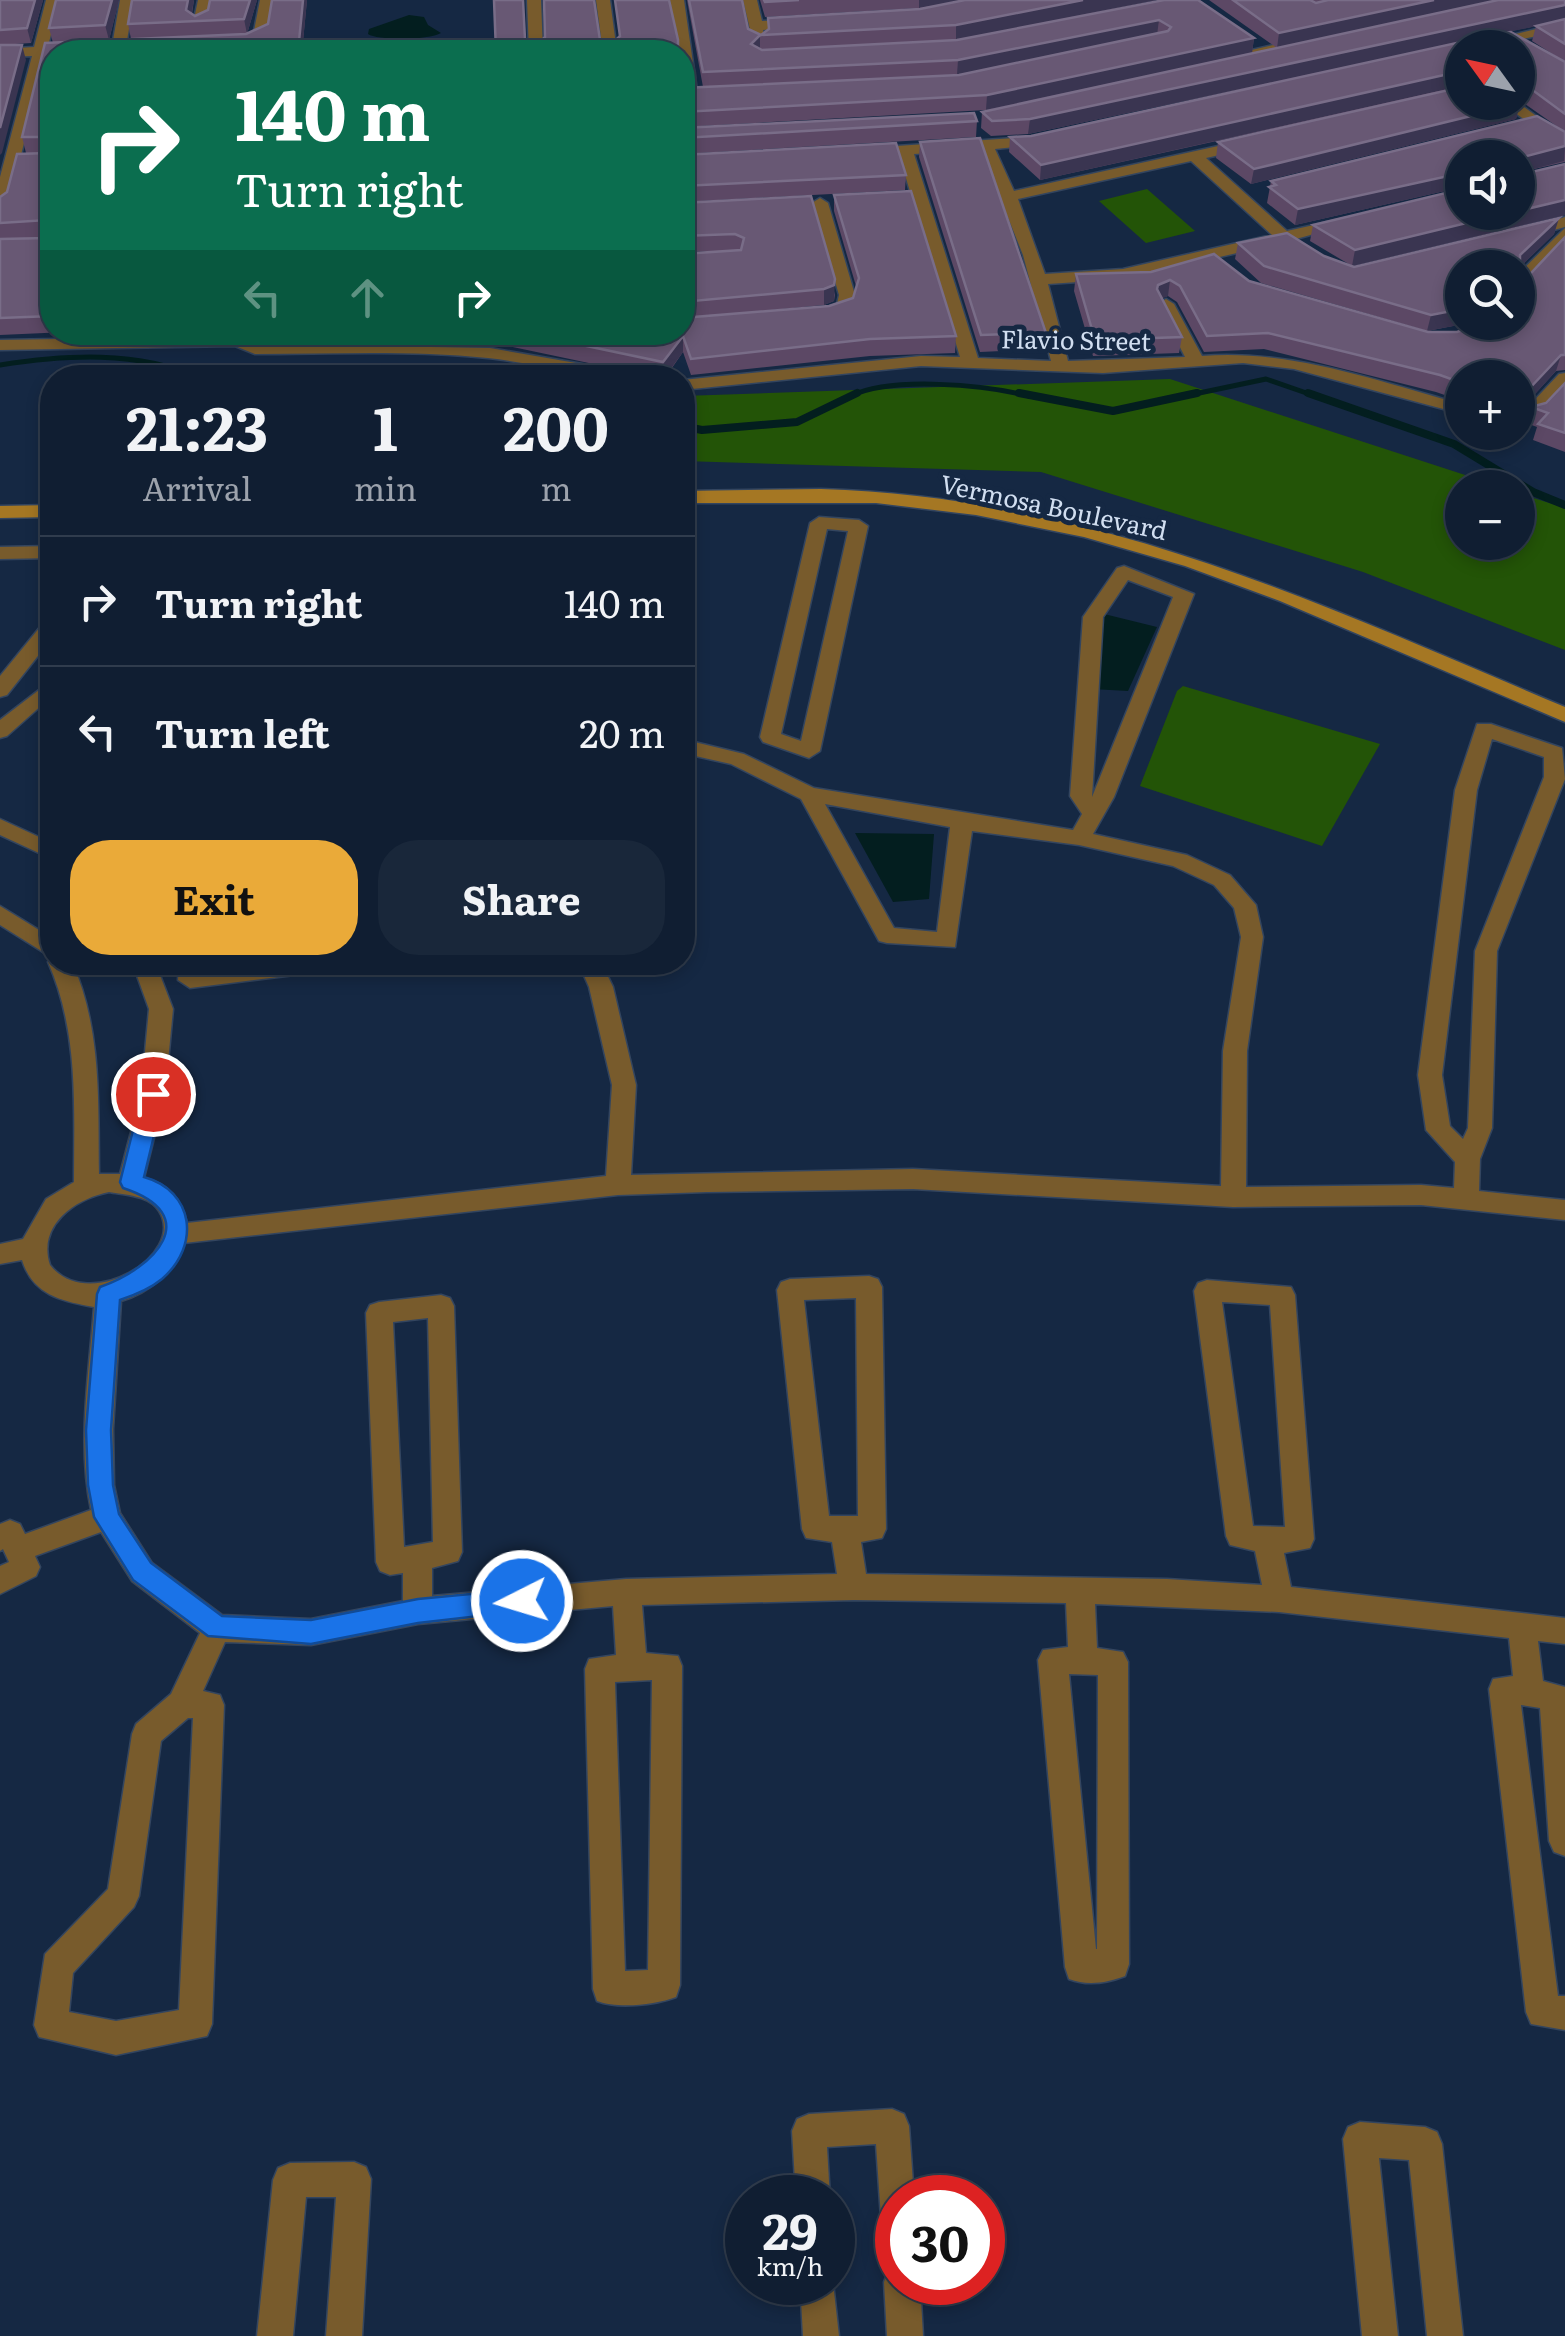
<!DOCTYPE html>
<meta charset="utf-8">
<style>
body{margin:0;font-family:Literata,serif;background:#19273a;color:#f1f3f6;height:100vh;display:flex;flex-direction:column;font-size:38px;white-space:nowrap}
*{box-sizing:border-box;margin:0}
p{font-size:32px;color:#9ca2ac}
.icon{flex:none;width:55px;height:55px;fill:none;stroke:currentColor;stroke-width:2;stroke-linecap:round;stroke-linejoin:round}
.map{position:relative;flex:1;overflow:hidden}
.sheet{position:absolute;left:40px;top:365px;width:655px;height:610px;display:flex;flex-direction:column;background:#101e32;border-radius:40px;box-shadow:0 5px 15px #0003,0 0 0 2px #303c4d}
.sheet>*{flex:none}
.banner{position:absolute;left:40px;top:40px;width:655px;height:305px;border-radius:40px;box-shadow:0 5px 15px #0003,0 0 0 2px #303c4d;background:#0b6e4f;color:#fff;overflow:hidden}
.needle{width:65px;rotate:303deg}
.controls{position:absolute;left:1445px;top:30px;display:grid;gap:20px}
.controls a{display:grid;place-items:center;width:90px;height:90px;border-radius:50%;background:#101e32;box-shadow:0 5px 15px #0003,0 0 0 2px #303c4d;font-size:50px}
.speed{position:absolute;left:725px;top:2175px;display:flex;gap:20px;font-size:50px;font-weight:700;text-align:center}
.speed>*{display:grid;place-content:center;width:130px;height:130px;border-radius:50%;background:#101e32;box-shadow:0 5px 15px #0003,0 0 0 2px #303c4d;line-height:1}
.speed small{font-size:25px;font-weight:400}
.speed .limit{border:15px solid #d22;background:#fff;color:#111}
.pin{position:absolute;display:grid;place-items:center;width:85px;height:85px;color:#fff;margin:-42px;border:5px solid #fff;border-radius:50%;box-shadow:0 2px 10px #0007}
.me{position:absolute;width:110px;margin:-55px;rotate:265deg;stroke-linejoin:round;filter:drop-shadow(0 0 8px #0008)}
.turn{display:flex;align-items:center;gap:35px;height:210px;padding:0 30px;font-size:45px}
.turn .icon{width:130px;height:130px;stroke-width:2.5}
.turn b{display:block;font-size:70px;line-height:85px}
.lanes{display:flex;align-items:center;height:95px;padding:0 30px;background:#0003;justify-content:center;gap:50px;direction:ltr}
.lanes .off{opacity:.35}
.eta{display:flex;justify-content:space-evenly;align-items:center;height:170px;text-align:center}
.eta b{font-size:60px;font-weight:700;line-height:70px}
.primary-button{display:flex;gap:20px;margin-top:auto;padding:20px 30px}
.primary-button a{flex:1;height:115px;border-radius:40px;background:#eaaa39;color:#111;font-size:40px;font-weight:700;line-height:115px;text-align:center}
.primary-button a+a{background:#19273a;color:#f1f3f6}
ul{padding:0;list-style:none}
li{display:flex;align-items:center;gap:30px;height:130px;padding:0 30px;border-top:2px solid #303c4d}
li div{flex:1}
li b{display:block;font-size:38px}
li em{font-style:normal}
.map>svg:first-child{display:block}
.green{fill:#235407}
.water{fill:#031e1f}
.lines{fill:none;stroke-linecap:round;stroke-linejoin:round}
.stream-far1{stroke:#031e1f;stroke-width:5}
.stream{stroke:#031e1f;stroke-width:8}
.street-casing{stroke:#33455f;stroke-width:3}
.secondary-casing{stroke:#33455f;stroke-width:3}
.street{fill:#785b2c;fill-rule:evenodd}
.secondary{fill:#a57723;fill-rule:evenodd}
.wall{fill:#5c4865;fill-rule:evenodd}
.shaded-wall{fill:#3a3551}
.building{fill:#685874;stroke:#796d88;stroke-width:2.5}
.route{fill:#1a73e8;stroke:#114b97;stroke-width:2.5}
.labels{text-anchor:middle;dominant-baseline:central;stroke-width:10;stroke-linejoin:round;paint-order:stroke}
.far-street-label{font-size:25px;fill:#d1def0;stroke:#152843}
</style>
<div class="map">
<svg width="1565" height="2336" viewBox="0 0 1565 2336">
<rect width="100%" height="100%" fill="#152843"/>
<!-- green -->
<g class="green">
<path d="M1147,189L1195,231L1146,243L1099,201Z"/>
<path d="M1170,379L1502,487L1462,488V542H1518V493L1565,508V650L1363,572L1041,472L683,461V396Z"/>
<path d="M1183,686L1380,744L1322,846L1140,786L1177,691Z"/>
</g>
<!-- water -->
<g class="water">
<path d="M409,15L424,17L428,25L441,33C430,40 378,41 368,34L369,29Z"/>
<path d="M1096,612L1157,627L1128,691L1092,689Z"/>
<path d="M855,833L934,834L929,899L893,902Z"/>
</g>
<g class="lines">
<!-- stream-far1 -->
<g class="stream-far1">
<path d="M0,365C65,355 138,350 199,378"/>
<path d="M375,378L461,372L485,378"/>
<path d="M851,396C892,376 985,385 1029,396"/>
<path d="M1185,396L1266,379L1315,396"/>
</g>
<!-- stream -->
<g class="stream">
<path d="M1019,393L1113,411L1197,393"/>
<path d="M1308,393L1454,444L1533,492L1565,505"/>
<path d="M682,426L702,430L797,422L857,393"/>
</g>
<!-- street casing -->
<g class="street-casing">
<g id="street">
<path d="M46,0H60L48,46L75,45L82,49L46,55L8,207L0,212V177L32,56L0,57V49L34,47Z"/>
<path d="M120,0H134L125,52H111Z"/>
<path d="M198,0H212L207,24L200,28L193,24Z"/>
<path d="M260,0H274L267,39L235,45V39L253,36Z"/>
<path d="M527,0H541L543,52H529Z"/>
<path d="M596,0H610L617,52H603Z"/>
<path d="M670,0H684L698,98L686,95L682,52H679Z"/>
<path d="M743,0H757L762,21L802,19L809,23L802,27L763,30L766,43L754,46Z"/>
<path d="M1565,22V30L1486,47L1479,43Z"/>
<path d="M1308,37L1313,38V44L1220,63L1213,59Z"/>
<path d="M1500,102H1517L1565,137V149Z"/>
<path d="M1042,136L1050,141L1047,144L995,149L1014,191L1250,139L1255,141V147L1206,158L1287,231L1345,218L1353,223L1296,239L1300,244L1292,249L1281,243L1123,279L1048,284L1068,361L1185,357L1158,304L1166,299L1174,304L1202,356C1292,349 1376,381 1462,404V414L1294,369L1243,363L1103,373L921,366L682,390V380L921,356L960,357L899,155L867,158L859,153L867,148ZM981,150L1023,255L1051,361L978,358L914,154ZM1191,161L1272,235L1123,269L1045,274L1018,199Z"/>
<path d="M820,198L828,203L855,295L851,311L822,319L814,314L837,304L839,295L812,203Z"/>
<path d="M1565,217V227L1524,238L1516,233Z"/>
<path d="M1565,228V243L1524,287L1518,288V274Z"/>
<path d="M238,336L258,344L490,348L634,373L642,378C590,378 541,364 488,358C411,350 332,354 255,354L235,346L0,350V340Z"/>
<path d="M1565,373V388L1538,417L1518,421V411L1526,409L1559,374Z"/>
<path d="M819,517L859,520L868,526L820,751L809,758L763,742L760,737L810,523ZM827,529L848,531L801,741L781,734Z"/>
<path d="M52,546V558L0,559V547Z"/>
<path d="M1124,566L1194,594L1114,797L1093,834L1187,855L1230,875L1256,905L1263,937L1247,1051L1246,1187L1421,1185L1454,1188L1455,1162L1426,1130L1418,1075L1455,790L1477,724H1491L1562,748L1565,779L1497,951L1492,1128L1480,1159L1479,1191L1565,1200V1220L1421,1205L1233,1207L913,1189L707,1192L618,1195L184,1243C174,1272 149,1293 121,1301L113,1429L114,1485L120,1513L152,1563L222,1615L311,1619L403,1601V1573L390,1575L380,1571L376,1562L366,1313L370,1305L379,1302L441,1295L450,1298L454,1306L462,1552L458,1561L432,1568V1596L626,1579L837,1574L832,1542L806,1538L802,1529L777,1290L781,1282L790,1279L869,1276L878,1279L882,1287L886,1529L882,1538L861,1542L866,1574L1167,1579L1262,1585L1255,1551L1230,1545L1226,1536L1194,1291L1198,1283L1207,1280L1291,1287L1295,1295L1314,1539L1310,1548L1284,1553L1291,1587L1565,1618V1644L1538,1641L1543,1681L1565,1687V1856L1554,1852L1549,1841L1540,1708L1521,1705L1558,1996H1565V2030L1531,2024L1526,2012L1489,1689L1493,1679L1513,1676L1509,1638L1279,1612L1095,1604L1097,1648L1123,1652L1128,1662L1129,1964L1125,1976C1107,1983 1087,1986 1069,1979L1065,1967L1038,1660L1043,1650L1068,1647L1066,1603L854,1600L642,1605L646,1653L678,1656L682,1666L680,1985L676,1997C655,2005 618,2009 597,2001L593,1989L585,1669L589,1659L616,1655L613,1606L418,1624L311,1645L225,1642L203,1691L220,1695L224,1705L212,2024L207,2036L116,2055L39,2037L34,2025L45,1954L108,1889L132,1734L136,1724L171,1694L200,1633L132,1581L101,1532L35,1556L40,1567L36,1576L0,1594V1566L9,1562L3,1549L0,1551V1524L10,1520L20,1524L25,1534L91,1510C77,1444 89,1373 94,1307C61,1301 33,1295 22,1260L0,1264V1244L23,1239L46,1199L74,1182C74,1107 79,1032 48,962L51,957L0,925V906L52,938V962H72C102,1030 98,1102 99,1174H120L141,1094L149,1009L132,962H155L173,1009L165,1094L144,1178C169,1184 181,1199 187,1223L606,1176L612,1085L589,987L578,962H601L613,987L636,1085L631,1175L913,1169L1221,1186L1223,1051L1241,937L1234,908L1214,885L1173,866L1079,845L972,831L955,947L887,943L879,941L801,799L731,764L682,753V739L744,754L814,788L1073,830L1082,814L1070,796L1083,617L1117,568ZM1128,580L1173,597L1092,797L1103,617ZM1492,739L1544,757V777L1475,951L1468,1128L1463,1139L1450,1126L1442,1075L1477,790ZM825,804L950,827L937,932L894,928ZM109,1192C125,1195 149,1195 159,1211C187,1255 88,1314 50,1265C37,1225 75,1199 109,1192ZM856,1298L858,1516H829L804,1300ZM1222,1302L1270,1305L1285,1527L1253,1526ZM428,1318L433,1542L404,1547L393,1322ZM1069,1674L1098,1675L1097,1949H1096ZM652,1680L648,1970L625,1971L615,1682ZM188,1718H193L179,2010L116,2021L69,2012L73,1973L134,1907L139,1896L161,1741Z"/>
<path d="M52,619V638L7,695L0,697V676L45,621Z"/>
<path d="M52,680V696L7,736L0,738V720Z"/>
<path d="M0,819L52,843V859L0,835Z"/>
<path d="M179,962H215L207,970L264,962H346L335,970L190,988L178,980Z"/>
<path d="M892,2109L904,2114L909,2126L914,2198H898V2235L886,2230L881,2218L876,2144L827,2147L830,2198H796L792,2131L797,2119L809,2114Z"/>
<path d="M1360,2122L1425,2127L1437,2132L1442,2144L1463,2336H1427L1409,2160L1379,2158L1398,2336H1362L1343,2139L1348,2127Z"/>
<path d="M354,2162L366,2167L371,2179L362,2336H326L336,2197H306L293,2336H257L273,2180L278,2168L290,2163Z"/>
<path d="M898,2266V2282H920L923,2336H887L884,2282L889,2269Z"/>
<path d="M832,2274L839,2336H803L800,2282H832Z"/>
</g>
</g>
<!-- secondary casing -->
<g class="secondary-casing">
<g id="secondary">
<path d="M821,489C1099,498 1315,602 1565,707V722L1280,601L1185,566L1084,537L976,515L876,503H682V491Z"/>
<path d="M52,505V517L0,518V506Z"/>
</g>
</g>
<!-- street -->
<use href="#street" class="street"/>
<!-- secondary -->
<use href="#secondary" class="secondary"/>
</g>
<!-- wall -->
<g class="wall">
<path d="M0,0H43L31,43L0,45Z"/>
<path d="M119,0L109,40L131,39L128,24L194,0L192,14L195,16L257,0L247,34L268,24L272,0H307L302,52H52V332H67L0,335V239L49,236L0,239V197L7,192L26,153L22,137L53,43L49,28Z"/>
<path d="M687,0H742L748,29L761,35L768,30V18L919,8L765,17L760,0H1156L956,40H957L1164,0L1254,38L1252,53L986,110L682,127V88L957,75L703,87Z"/>
<path d="M1209,0H1565V162L1521,172L1523,174L1565,164V215L1352,266L1310,241L1313,225L1462,189V212H1518V158H1462V187L1295,225L1267,203L1271,181L1537,116L1562,130L1518,99V48H1462V102H1518L1520,104L1516,119L1251,184L1216,158L1218,142L1462,87L1040,180L1009,152L1010,137L1031,136L1467,41L1028,134L991,136L981,128L982,112L1320,39L1277,48ZM1536,26L1532,41L1565,62L1511,32H1506Z"/>
<path d="M977,121L976,137L682,154V128Z"/>
<path d="M920,142L1046,333L1044,349L980,352L919,157Z"/>
<path d="M682,155L906,175L905,190L682,202Z"/>
<path d="M834,195L956,336L955,353L870,356L691,375L683,352L665,378H660L494,343L259,340L249,336L248,332H682V254L727,251L682,252V203L811,196L835,295L834,301L824,305L688,318L829,306L853,298L856,286L834,211Z"/>
<path d="M1559,218L1554,234L1520,267V275L1531,273L1565,238V370L1556,371L1524,406L1518,408V378H1462V401L1436,392L1264,349L1204,352L1177,302L1168,296L1162,298L1182,337L1179,353L1093,356L1074,291L1076,274L1249,281L1428,332H1457L1518,322V268L1462,322H1474L1427,331L1261,283L1235,259L1238,243L1324,256L1354,267Z"/>
<path d="M1565,383V452L1533,440L1537,427L1526,423L1531,407L1546,403Z"/>
</g>
<!-- shaded-wall -->
<g class="shaded-wall">
<path d="M35,0H43L31,43L27,28Z"/>
<path d="M112,0H119L109,40L105,25Z"/>
<path d="M188,0H194L190,21L186,10Z"/>
<path d="M250,0H257L247,34L244,19Z"/>
<path d="M303,0H307L302,52H298Z"/>
<path d="M919,0H968L919,8Z"/>
<path d="M1083,0H1156L956,40V25Z"/>
<path d="M1434,0H1501L1277,48L1279,33Z"/>
<path d="M1565,5V20L1028,134L1030,119Z"/>
<path d="M1159,20L1157,35L957,75L958,60Z"/>
<path d="M760,35V51L751,44Z"/>
<path d="M1254,38L1252,53L986,110L987,95Z"/>
<path d="M22,45L26,60L2,153L0,155V128Z"/>
<path d="M1462,71L1461,86L1040,180L1041,165Z"/>
<path d="M1520,104L1516,119L1251,184L1254,169Z"/>
<path d="M1565,146L1564,161L1518,173L1519,158Z"/>
<path d="M1462,173V187L1295,225L1298,209Z"/>
<path d="M1565,200V215L1352,266L1355,250L1512,212H1518V211Z"/>
<path d="M1559,218L1554,234L1518,269L1520,255Z"/>
<path d="M835,279L834,301L824,305V289Z"/>
<path d="M1170,280L1168,296L1156,301L1158,285Z"/>
<path d="M1462,309V322H1474L1427,331L1431,315Z"/>
<path d="M683,336V352L664,378L663,362Z"/>
<path d="M1561,355L1556,371L1524,406L1518,408L1520,392Z"/>
</g>
<!-- building -->
<g class="building">
<path d="M0,0H35L27,28L0,30Z"/>
<path d="M56,0H112L105,25L49,28Z"/>
<path d="M132,0H188L186,10L195,16L208,10L210,0H250L244,19L128,24Z"/>
<path d="M272,0H303L298,52H52V316L0,318V239L48,238L51,234L47,220L0,223V197L7,192L17,154L48,153L52,149L50,137H22L45,43L246,34L268,24Z"/>
<path d="M494,0H523L525,39L542,40L545,37L544,0H594L600,40H616L620,36L615,0H669L678,40V52H496Z"/>
<path d="M689,0H742L748,29L761,35L769,29L768,18L920,9L965,0H1083L956,25L760,35L751,44L762,50L957,40L1164,0H1198L1254,38L987,95L682,112V88L959,75L1168,31L1171,27L1159,20L958,60L703,72Z"/>
<path d="M764,0H799L765,2Z"/>
<path d="M1233,0H1310L1316,3L1328,0H1434L1279,33Z"/>
<path d="M1498,0H1565V5L1030,119L992,121L982,112Z"/>
<path d="M1565,19V44L1536,26Z"/>
<path d="M1511,32L1565,62V114L1523,83H1518V48H1462V71L1041,165L1010,137L1031,136L1466,41L1469,36Z"/>
<path d="M422,43L421,52H387V45Z"/>
<path d="M0,45H22L0,128Z"/>
<path d="M1462,87V102H1518L1520,104L1254,169L1218,142Z"/>
<path d="M974,113L977,121L682,138V128Z"/>
<path d="M1537,116L1565,132V146L1519,158V170L1523,174L1565,164V200L1518,211V158H1462V173L1298,209L1269,187L1276,185L1271,181Z"/>
<path d="M980,138L1046,333L981,335L920,142Z"/>
<path d="M896,143L906,175L682,186V155Z"/>
<path d="M1462,189V212H1512L1355,250L1313,225Z"/>
<path d="M911,191L956,336L870,339L691,359L683,336L663,362L520,332H682V318L829,306L853,298L859,278L834,195Z"/>
<path d="M811,196L835,279L834,285L824,289L682,302V254L741,250L744,238L735,234L682,236V203Z"/>
<path d="M1559,218L1520,255V275L1531,273L1565,237V355H1561L1529,389L1520,392L1519,403L1518,402V378H1462V383L1440,375L1268,333L1207,336L1180,286L1170,280L1158,285L1157,289L1182,337L1095,340L1076,274L1151,272L1214,254L1249,281L1428,332H1457L1474,326L1479,322H1518V268H1462V309L1431,315L1264,266L1238,243L1287,233L1324,256L1354,267Z"/>
<path d="M1565,383V433L1538,424L1548,413L1531,407L1546,403Z"/>
</g>
<!-- route -->
<path class="route" d="M153,1086L164,1094L144,1177C194,1191 201,1245 162,1279C150,1289 135,1295 120,1300L111,1430L113,1485L119,1514L151,1563L222,1616L311,1620L418,1599L522,1589L531,1593L535,1601L531,1610L418,1623L311,1644L208,1636L133,1580L94,1517L88,1485L86,1430L97,1294L100,1287C155,1268 205,1215 123,1188L120,1182L142,1094Z"/>
<g class="labels">
<!-- far-street labels -->
<g class="far-street-label">
<text transform="translate(1076 339) rotate(1)">Flavio Street</text>
<text transform="translate(1054 506) rotate(12)">Vermosa Boulevard</text>
</g>
</g>
</svg>
<div class="controls">
<a><svg class="needle" viewBox="-14 -14 28 28"><path d="M0-13l5 13h-10z" fill="#e53935"/><path d="M0 13l5-13h-10z" fill="#9ca2ac"/></svg></a>
<a><svg class="icon" aria-label="sound" viewBox="0 0 24 24"><path d="M4 9h4l5-4v14l-5-4H4zM17 9q2 3 0 6"/></svg></a>
<a><svg class="icon" aria-label="search" viewBox="0 0 24 24"><circle cx="10" cy="10" r="6"/><path d="M15 15l6 6"/></svg></a>
<a>+</a>
<a>−</a>
</div>
<div class="speed"><div>29<small>km/h</small></div><div class="limit">30</div></div>
<div class="pin" style="left:153px;top:1094px;background:#d93025"><svg class="icon" aria-label="arrive" viewBox="0 0 24 24"><path d="M6 21V4h12l-3 4 3 4H6"/></svg></div>
<svg class="me" style="left:522px;top:1601px" viewBox="-20 -20 40 40"><circle r="17" fill="#1a73e8" stroke="#fff" stroke-width="3"/><path d="M0-11L8 9 0 5-8 9z" fill="#fff"/></svg>
<div class="banner">
<div class="turn"><svg class="icon" aria-label="right" viewBox="0 0 24 24"><path d="M7 20v-9h11M14 6l5 5-5 5"/></svg><div><b>140 m</b>Turn right</div></div>
<div class="lanes"><svg class="icon off" aria-label="left" viewBox="0 0 24 24"><path d="M17 20v-9H6M10 6l-5 5 5 5"/></svg><svg class="icon off" aria-label="ahead" viewBox="0 0 24 24"><path d="M12 20V5M6 11l6-6 6 6"/></svg><svg class="icon" aria-label="right" viewBox="0 0 24 24"><path d="M7 20v-9h11M14 6l5 5-5 5"/></svg></div>
</div>
<section class="sheet">
<div class="eta">
<div><b>21:23</b><p>Arrival</p></div>
<div><b>1</b><p>min</p></div>
<div><b>200</b><p>m</p></div>
</div>
<ul>
<li><svg class="icon" aria-label="right" viewBox="0 0 24 24"><path d="M7 20v-9h11M14 6l5 5-5 5"/></svg><div><b>Turn right</b></div><em>140 m</em></li>
<li><svg class="icon" aria-label="left" viewBox="0 0 24 24"><path d="M17 20v-9H6M10 6l-5 5 5 5"/></svg><div><b>Turn left</b></div><em>20 m</em></li>
</ul>
<div class="primary-button"><a>Exit</a><a>Share</a></div>
</section>
</div>
